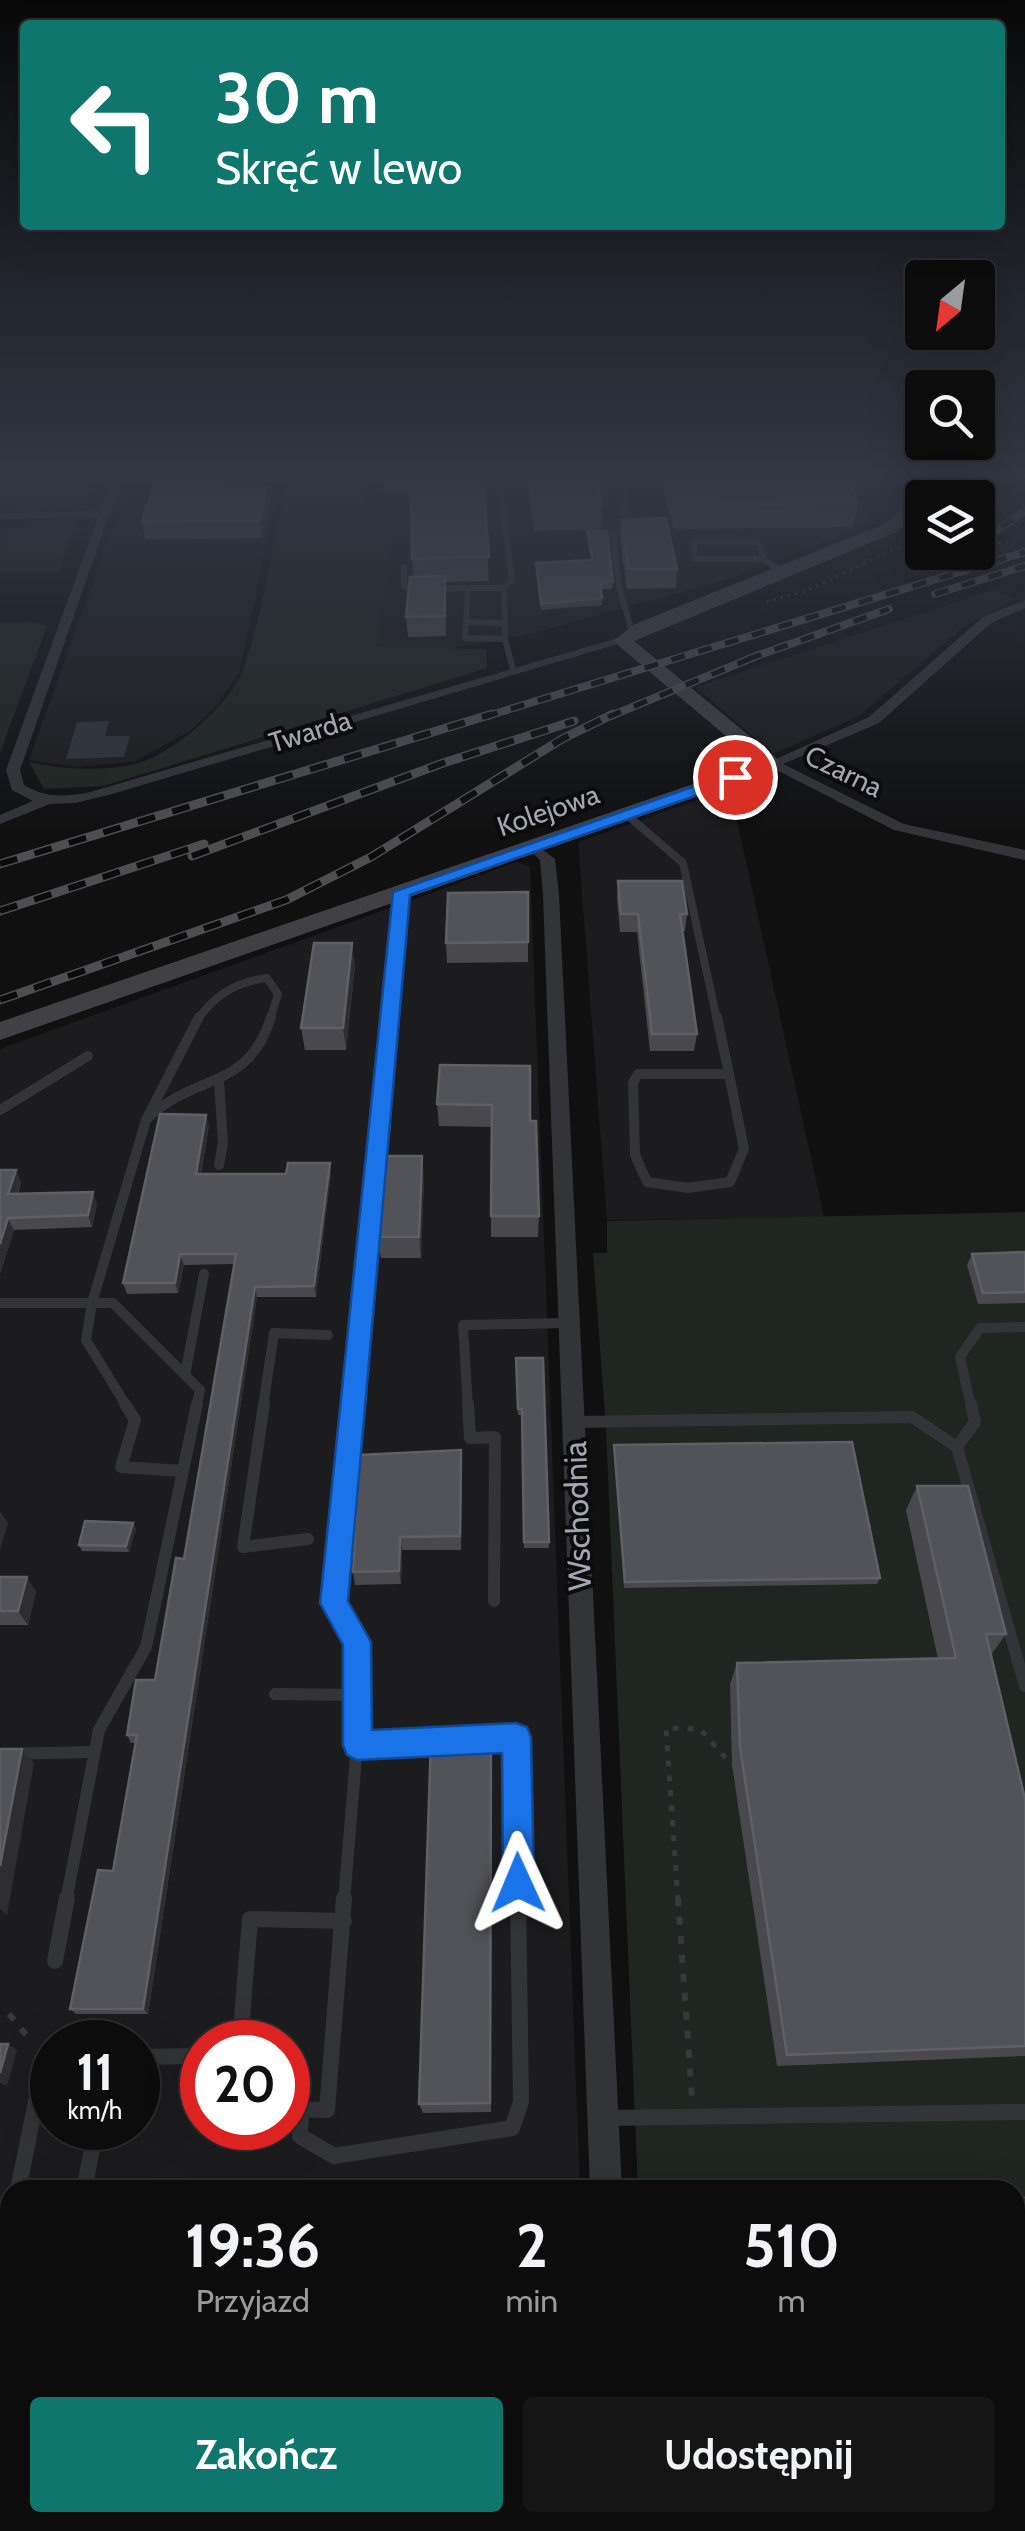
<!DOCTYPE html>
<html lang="pl">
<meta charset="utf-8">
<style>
body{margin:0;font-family:Cabin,sans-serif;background:#151516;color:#f1f3f6;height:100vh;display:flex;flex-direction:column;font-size:38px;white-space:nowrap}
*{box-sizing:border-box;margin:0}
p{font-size:32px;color:#9a9b9d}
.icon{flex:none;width:55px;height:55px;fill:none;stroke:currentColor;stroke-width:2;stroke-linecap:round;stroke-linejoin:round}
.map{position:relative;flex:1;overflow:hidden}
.side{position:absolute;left:0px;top:2180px;width:1025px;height:352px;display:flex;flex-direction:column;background:#0c0c0d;border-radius:30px 30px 0 0;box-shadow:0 10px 40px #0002,0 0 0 2px #2c2c2e}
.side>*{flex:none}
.banner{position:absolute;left:20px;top:20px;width:985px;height:210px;border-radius:10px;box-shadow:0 10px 40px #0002,0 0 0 2px #2c2c2e;background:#0f766e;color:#fff;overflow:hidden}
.needle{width:65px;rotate:209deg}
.controls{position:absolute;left:905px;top:260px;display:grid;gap:20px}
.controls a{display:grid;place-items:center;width:90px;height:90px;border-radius:10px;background:#0c0c0d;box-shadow:0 10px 40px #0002,0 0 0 2px #2c2c2e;font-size:50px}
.speed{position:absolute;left:30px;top:2020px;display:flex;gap:20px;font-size:50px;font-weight:700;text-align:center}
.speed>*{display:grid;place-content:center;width:130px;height:130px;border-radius:50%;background:#0c0c0d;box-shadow:0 10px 40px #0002,0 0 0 2px #2c2c2e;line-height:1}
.speed small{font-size:25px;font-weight:400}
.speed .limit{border:15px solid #d22;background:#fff;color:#111}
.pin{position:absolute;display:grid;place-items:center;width:85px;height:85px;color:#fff;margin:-42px;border:5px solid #fff;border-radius:50%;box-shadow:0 2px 10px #0007}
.me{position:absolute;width:110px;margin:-55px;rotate:359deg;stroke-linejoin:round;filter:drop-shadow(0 0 8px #0008)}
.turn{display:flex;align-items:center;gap:35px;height:210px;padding:0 30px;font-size:45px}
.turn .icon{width:130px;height:130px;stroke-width:2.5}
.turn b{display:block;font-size:70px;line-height:85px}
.eta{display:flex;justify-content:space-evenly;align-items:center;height:170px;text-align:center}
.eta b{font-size:60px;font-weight:700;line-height:70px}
.button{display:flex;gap:20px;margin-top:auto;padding:20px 30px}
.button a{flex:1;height:115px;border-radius:10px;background:#0f766e;color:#fff;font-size:40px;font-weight:700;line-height:115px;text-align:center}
.button a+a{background:#151516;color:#f1f3f6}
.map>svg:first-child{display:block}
.built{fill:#1c1c1e;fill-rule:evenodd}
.green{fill:#1f2520}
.water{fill:#2f353c}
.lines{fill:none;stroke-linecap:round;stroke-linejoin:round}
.path-far2{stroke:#38383d;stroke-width:2.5;stroke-dasharray:2.5 5;stroke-linecap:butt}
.path-far1{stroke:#38383d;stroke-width:5;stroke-dasharray:6 9;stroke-linecap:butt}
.path{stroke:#38383d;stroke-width:6;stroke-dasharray:8 11;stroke-linecap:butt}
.lane-far4{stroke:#333438;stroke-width:6}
.lane-far3{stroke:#333438;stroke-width:8}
.lane-far2{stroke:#333438;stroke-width:10}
.lane-far1{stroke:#333438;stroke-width:12}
.lane{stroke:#333438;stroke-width:16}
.street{fill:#333438;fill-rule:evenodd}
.secondary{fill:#404045;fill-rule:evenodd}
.rail-far1-casing{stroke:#4d4d52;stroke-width:8}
.rail-casing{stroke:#4d4d52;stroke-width:9}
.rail-far1{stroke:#0b0b0c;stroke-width:5;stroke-dasharray:14;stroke-linecap:butt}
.rail{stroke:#0b0b0c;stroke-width:6;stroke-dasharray:18;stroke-linecap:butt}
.wall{fill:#49494d}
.shaded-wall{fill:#2e2e31}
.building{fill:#525358;stroke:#5f6066;stroke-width:2.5}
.route{fill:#1a73e8;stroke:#114b97;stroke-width:2.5}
.labels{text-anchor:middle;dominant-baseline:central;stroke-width:8;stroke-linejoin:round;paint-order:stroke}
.far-street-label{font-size:28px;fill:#a3a6b0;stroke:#0b0b0c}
.street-label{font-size:32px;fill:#a3a6b0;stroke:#0b0b0c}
</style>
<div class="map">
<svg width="1025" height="2531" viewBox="0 0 1025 2531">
<rect width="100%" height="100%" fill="#101011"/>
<!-- built -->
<g class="built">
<path d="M383,478H886L896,496L875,522L730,578L530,634L370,663Z"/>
<path d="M278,491L239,673L217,705L190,731L134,762L76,767L29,760L125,494Z"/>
<path d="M996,589L1015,600L962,628L859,716L773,754L696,687Z"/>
<path d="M730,789L824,1217L607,1220L578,842Z"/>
<path d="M517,862L530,867L580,2190H10V2522H592L593,2531H46V2524L0,2525V1049ZM52,2042H138V2128H52ZM202,2042H288V2128H202Z"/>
</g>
<!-- green -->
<g class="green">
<path d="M0,478H95L82,509L0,512Z"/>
<path d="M288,478H368L366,504L397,503L376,647L486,649L487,668L104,786L44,789L29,762C65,769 98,772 135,764C170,756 229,706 242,672C263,615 274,538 288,478Z"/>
<path d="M78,519L58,573H0L1,529L24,528L28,521Z"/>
<path d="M31,622L47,626L0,753V623Z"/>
<path d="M1025,1212V2531H668L667,2523L1015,2522V2190H638L606,1429L593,1253H607V1221Z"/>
</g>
<!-- water -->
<path class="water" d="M109,721L105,736H130L124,757L66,759L77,722Z"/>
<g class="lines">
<!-- path-far2 -->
<g class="path-far2">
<path d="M984,548L1025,536"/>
<path d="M766,602L806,591L922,536"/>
</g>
<!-- path-far1 -->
<path class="path-far1" d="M678,1901L666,1728L700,1729L732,1765"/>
<!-- path -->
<g class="path">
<path d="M678,1898L692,2098"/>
<path d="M9,2014L32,2042"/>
<path d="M1015,2413H1025"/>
<path d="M1015,2477L1025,2479"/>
<path d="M1015,2498L1025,2513"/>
<path d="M973,2522L975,2531"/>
</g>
<!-- lane-far4 -->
<g class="lane-far4">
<path d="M622,478L628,528L613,536L619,587L632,632"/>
<path d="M841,482L925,480"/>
<path d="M501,497L512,580L504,588L505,639L513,670"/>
<path d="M694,541L759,542L763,559H695Z"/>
<path d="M763,559L782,572"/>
<path d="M404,567V585L411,590L468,588"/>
<path d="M504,588H468L465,638L505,639"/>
<path d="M466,622L504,623"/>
</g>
<!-- lane-far3 -->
<g class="lane-far3">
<path d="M626,814L683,863L717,1020"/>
<path d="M197,1020C216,994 236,982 267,978L278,994L270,1020"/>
<path d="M390,1020L402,892"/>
</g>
<!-- lane-far2 -->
<g class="lane-far2">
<path d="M717,1017L729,1074"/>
<path d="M638,1074H729L744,1149L730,1182L688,1188L647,1182L635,1155L633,1083Z"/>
<path d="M219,1081L223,1143L219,1165"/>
<path d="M0,1110L88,1056"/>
<path d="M146,1120L199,1017"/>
<path d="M146,1120C194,1072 248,1092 271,1017"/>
<path d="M0,1303H113L200,1390L196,1407"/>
<path d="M185,1375L204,1274"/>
<path d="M127,1407L86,1340L92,1303L146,1120"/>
<path d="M263,1407L274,1333L328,1335"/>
<path d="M353,1407L390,1017"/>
<path d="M468,1407L463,1325L568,1323"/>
<path d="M971,1407L960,1357L980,1328L1025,1327"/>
</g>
<!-- lane-far1 -->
<g class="lane-far1">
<path d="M125,1404L135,1420L121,1467L183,1471"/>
<path d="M264,1404L243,1547L308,1539"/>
<path d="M468,1404L470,1438L495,1437L494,1601"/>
<path d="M573,1422L912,1417L957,1447L1025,1686"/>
<path d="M957,1447L975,1422L971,1404"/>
<path d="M275,1694L357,1695"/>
<path d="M478,1739L516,1737L518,1901"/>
<path d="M357,1745L441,1741"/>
<path d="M0,1754L94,1752"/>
<path d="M66,1901L99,1730L146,1647L197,1404"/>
<path d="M344,1901L357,1745V1642L334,1603L353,1404"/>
</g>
<!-- lane -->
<g class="lane">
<path d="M55,1961L67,1898"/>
<path d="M240,2042L250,1919L344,1921"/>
<path d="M138,2057L202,2056"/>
<path d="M288,2109L327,2110L344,1898"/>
<path d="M301,2109L300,2136L334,2156L512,2128L521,2102L518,1898"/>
<path d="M606,2118L1025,2112"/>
<path d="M18,2190L45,2057H52"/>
<path d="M84,2190L96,2128"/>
<path d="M0,2282L10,2232"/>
<path d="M0,2436L10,2435"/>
<path d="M213,2522L223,2527L233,2522"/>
</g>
<!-- street -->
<g class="street">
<path d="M112,478H122L20,770L24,785C45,798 65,797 90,792L618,638L628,641L112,794L75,803L50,804L0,824V815L33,801L12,790L6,770L98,517L0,519V513L100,511Z"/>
<path d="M1025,600V608L991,623L879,723L783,764L904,824L1025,850V860L894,830L765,764L869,717L983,617Z"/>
<path d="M534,843L555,859L559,895L622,2190H590L543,895L540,860L527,847Z"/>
<rect x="605" y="2522" width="36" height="9"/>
</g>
<!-- secondary -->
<path class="secondary" d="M922,494L929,498H922L921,514L894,533L634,641L779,760V768L0,1040V1022L757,762L613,641L635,624L882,525Z"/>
<!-- rail-far1 casing -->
<g class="rail-far1-casing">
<g id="rail-far1">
<path d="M978,543L1025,511"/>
<path d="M935,594L1025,566"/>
<path d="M748,659L889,609"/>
<path d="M484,717L1025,552"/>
<path d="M608,717L759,655"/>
</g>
</g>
<!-- rail casing -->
<g class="rail-casing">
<g id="rail">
<path d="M192,856L443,763L574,721"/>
<path d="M0,864L492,714"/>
<path d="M0,911L204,844"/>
<path d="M0,1000L286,900L371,857L562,739L613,714"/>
</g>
</g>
<!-- rail-far1 -->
<use href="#rail-far1" class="rail-far1"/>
<!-- rail -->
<use href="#rail" class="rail"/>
</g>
<!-- wall -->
<g class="wall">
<path d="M156,478H225V487H267L269,503L262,538L145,539L142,522Z"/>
<path d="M383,478H483L489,581L445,582L446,636L408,637L406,617L413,577L411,493L384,494Z"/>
<path d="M527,478H597L602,506L601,529L534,531Z"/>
<path d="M665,478H849L858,503L853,527L674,529L664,494Z"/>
<path d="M622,520L677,569L676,588L627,589L620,540Z"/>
<path d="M587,531L613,582L612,589H601L602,605L541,610L536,563L591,560Z"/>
<path d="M618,881L687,914L685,931H682L697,1034L694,1051H650L637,932H620L617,899Z"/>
<path d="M528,892V962L447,963L446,943Z"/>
<path d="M355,965L346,1050H305L301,1028Z"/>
<path d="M440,1065L530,1121L539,1216L538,1237H491V1127L439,1126L437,1104Z"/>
<path d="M209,1125L201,1174L331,1173L316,1297H257L148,2014H76L70,2009L113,1871L136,1743H131L127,1735L155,1680L184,1559L234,1264L184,1265L178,1293L127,1294L123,1283Z"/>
<path d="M0,1170L21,1182L18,1194L97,1204L92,1227L14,1230L0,1274Z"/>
<path d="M424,1177L421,1258H381L378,1237Z"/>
<path d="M1025,1252V1303L978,1304L967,1265L972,1254Z"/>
<path d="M516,1358H543L549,1548H524L522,1415H518Z"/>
<path d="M614,1445L880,1578L877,1584L624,1588Z"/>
<path d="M462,1464L461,1550H402L401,1584L355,1585L353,1572Z"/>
<path d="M917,1486L1006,1634L991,1655L1025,1799V2056L777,2066L732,1765L730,1684L737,1663L938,1659L906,1510Z"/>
<path d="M133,1523L136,1529L129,1552L82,1551L79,1545Z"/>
<path d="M0,1577L36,1591L28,1625H0Z"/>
<path d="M492,1757L491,2112L423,2113L419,2104Z"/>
</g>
<!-- shaded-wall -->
<g class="shaded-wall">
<path d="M220,478H225L226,484L220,504L217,487Z"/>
<path d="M267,487L269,503L262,538L260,521Z"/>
<path d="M352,943L355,965L346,1050L343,1028Z"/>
<path d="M206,1115L209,1125L199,1184L196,1174Z"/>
<path d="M422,1156L424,1177L421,1258L419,1237Z"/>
<path d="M330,1163L331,1173L316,1297L314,1286Z"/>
<path d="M16,1170L21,1182L13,1206L8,1194Z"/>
<path d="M93,1192L97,1204L92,1227L88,1215Z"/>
<path d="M8,1218L14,1230L0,1274V1244Z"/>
<path d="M180,1254L184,1265L178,1293L175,1283Z"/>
<path d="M255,1287L257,1297L148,2014L143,2009Z"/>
<path d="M0,1511L8,1523L0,1550Z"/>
<path d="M133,1523L136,1529L129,1552L126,1546Z"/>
<path d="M400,1537L402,1550L401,1584L399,1571Z"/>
<path d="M27,1577L36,1591L28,1625L18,1611Z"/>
<path d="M22,1749L34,1763L7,1915L0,1909V1866Z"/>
<path d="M8,2044L17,2050L7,2086L0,2083V2073Z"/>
</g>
<!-- building -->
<g class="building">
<path d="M156,478H220L217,487H267L260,521L142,522Z"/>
<path d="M411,478H483L489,557L412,559Z"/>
<path d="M530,478H597L602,506L534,507Z"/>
<path d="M668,478H849L858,503L676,505Z"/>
<path d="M666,518L677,569H628L622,520Z"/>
<path d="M587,531H607L613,582H600L602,598L541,604L536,563L593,560Z"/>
<path d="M445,576V616L406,617L410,577Z"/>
<path d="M618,881H682L687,914H680L697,1034H652L638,914H621Z"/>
<path d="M528,892V942L446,943L448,893Z"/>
<path d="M314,943H352L343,1028H301Z"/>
<path d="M440,1065L530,1066V1121H536L539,1216H491L492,1105L437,1104Z"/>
<path d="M160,1114L206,1115L196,1174H286L288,1163H330L314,1286L255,1287L143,2009H70L98,1870L113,1871L137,1735H127L136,1680H155L176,1558L184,1559L236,1254H180L175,1283H123Z"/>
<path d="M383,1156H422L419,1237H378Z"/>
<path d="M0,1170H16L8,1194L93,1192L88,1215L8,1218L0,1244Z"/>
<path d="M1025,1252V1292L983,1293L972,1254Z"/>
<path d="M516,1358H543L549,1542H524L522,1409H518Z"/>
<path d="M852,1442L880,1578L625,1582L614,1445Z"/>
<path d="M461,1450L460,1536L400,1537L399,1571L353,1572L359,1455Z"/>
<path d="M917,1486H968L1006,1634H986L1025,1799V2046L787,2055L740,1747L737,1663L956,1658Z"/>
<path d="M85,1521L133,1523L126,1546L79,1545Z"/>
<path d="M0,1577H27L18,1611H0Z"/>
<path d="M431,1738H491L490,2103L419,2104Z"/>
<path d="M0,1749H22L0,1866Z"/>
<path d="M0,2044H8L0,2073Z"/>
<rect x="1015" y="2198" width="10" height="201"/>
</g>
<!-- sky -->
<linearGradient id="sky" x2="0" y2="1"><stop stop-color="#090909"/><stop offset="0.57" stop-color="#313743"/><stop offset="1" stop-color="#313743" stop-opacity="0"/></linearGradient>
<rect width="1025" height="833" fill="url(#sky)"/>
<!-- route -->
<path class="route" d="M735,772L743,777L741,780L410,895L348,1601L371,1642L372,1730L516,1723L527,1727L531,1737L534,1883L529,1894L518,1899L507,1894L503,1883L502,1753L357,1760L347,1755L343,1745V1645L320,1603L393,892Z"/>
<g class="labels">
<!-- far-street labels -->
<g class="far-street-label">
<text transform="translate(310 731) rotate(-17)">Twarda</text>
<text transform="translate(844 771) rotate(26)">Czarna</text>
<text transform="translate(548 810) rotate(-19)">Kolejowa</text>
</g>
<!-- street labels -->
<g class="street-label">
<text transform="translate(577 1516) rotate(-92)">Wschodnia</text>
</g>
</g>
</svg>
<div class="controls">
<a><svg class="needle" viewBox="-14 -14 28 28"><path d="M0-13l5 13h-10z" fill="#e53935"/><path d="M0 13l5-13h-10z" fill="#9a9b9d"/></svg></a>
<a><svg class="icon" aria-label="search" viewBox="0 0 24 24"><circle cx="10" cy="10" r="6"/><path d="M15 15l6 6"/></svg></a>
<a><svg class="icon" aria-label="layers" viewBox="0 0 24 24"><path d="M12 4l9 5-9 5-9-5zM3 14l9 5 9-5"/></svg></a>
</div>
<div class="speed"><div>11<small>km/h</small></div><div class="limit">20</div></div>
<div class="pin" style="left:735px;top:777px;background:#d93025"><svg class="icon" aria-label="arrive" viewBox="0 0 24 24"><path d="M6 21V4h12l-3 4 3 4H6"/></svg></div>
<svg class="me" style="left:518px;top:1883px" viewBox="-20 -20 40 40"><path d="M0-17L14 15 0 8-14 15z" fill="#1a73e8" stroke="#fff" stroke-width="4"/></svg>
<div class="banner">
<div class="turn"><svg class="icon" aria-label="left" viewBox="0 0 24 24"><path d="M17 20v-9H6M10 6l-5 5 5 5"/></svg><div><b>30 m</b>Skręć w lewo</div></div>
</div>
<section class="side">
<div class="eta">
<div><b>19:36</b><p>Przyjazd</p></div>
<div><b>2</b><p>min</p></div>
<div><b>510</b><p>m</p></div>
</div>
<div class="button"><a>Zakończ</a><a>Udostępnij</a></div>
</section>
</div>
